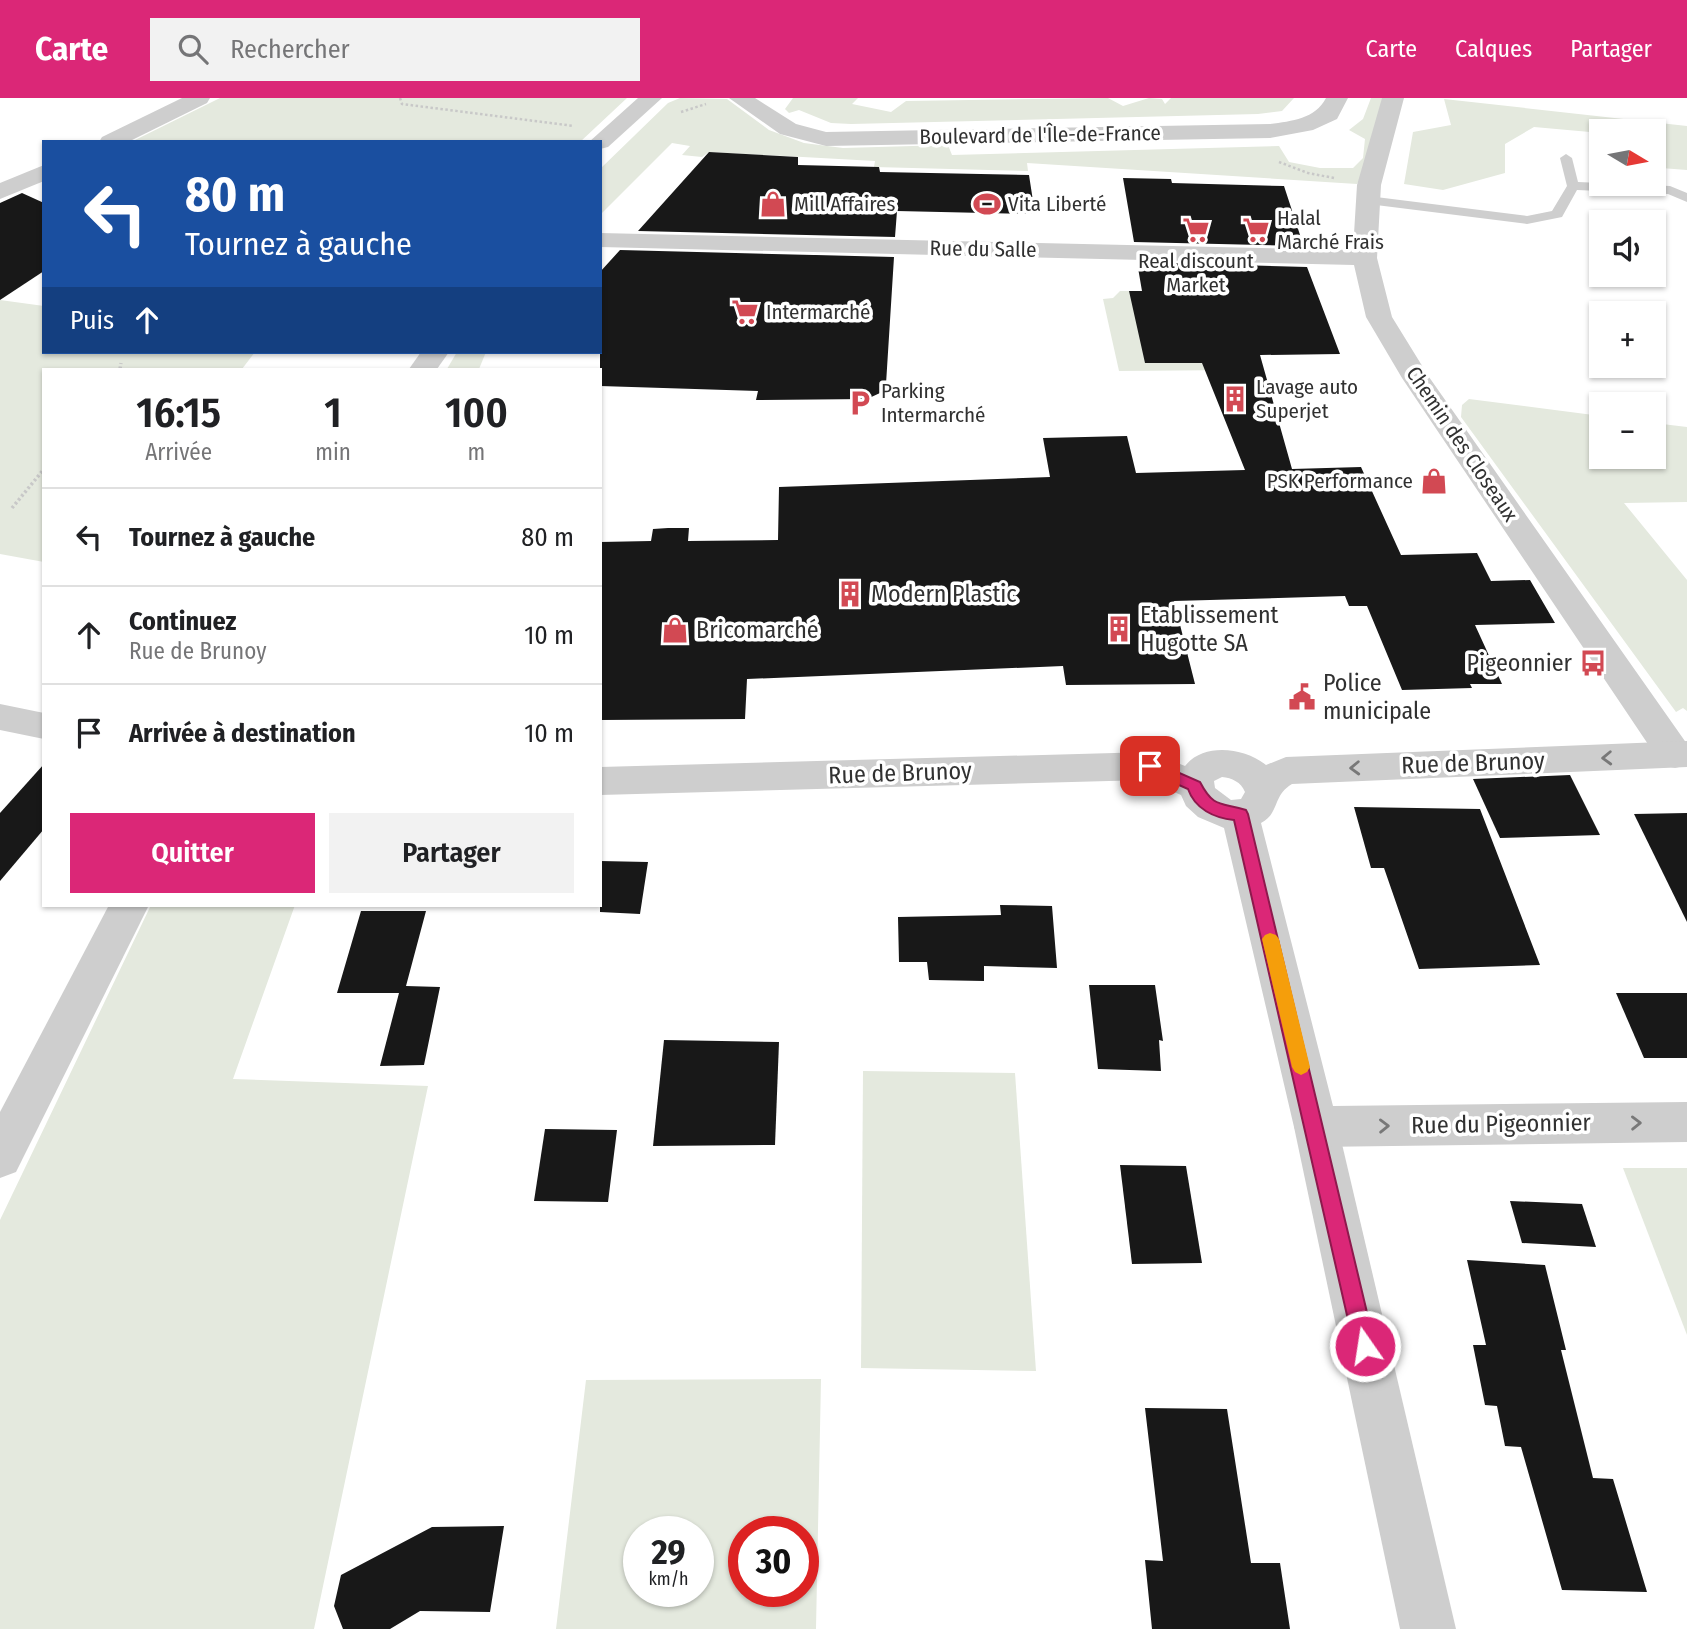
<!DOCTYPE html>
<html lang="fr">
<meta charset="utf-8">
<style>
body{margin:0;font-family:"Fira Sans Condensed",sans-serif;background:#f2f2f2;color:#202124;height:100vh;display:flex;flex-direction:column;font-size:26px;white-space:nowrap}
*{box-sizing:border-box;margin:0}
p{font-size:23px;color:#757577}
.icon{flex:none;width:38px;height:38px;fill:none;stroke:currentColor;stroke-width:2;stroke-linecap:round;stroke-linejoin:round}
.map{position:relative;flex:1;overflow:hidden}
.details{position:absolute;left:42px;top:270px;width:560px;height:539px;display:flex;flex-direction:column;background:#fff;border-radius:0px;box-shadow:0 2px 5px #0004}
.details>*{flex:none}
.guide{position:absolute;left:42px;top:42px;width:560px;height:214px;border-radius:0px;box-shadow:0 2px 5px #0004;background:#1a4fa0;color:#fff;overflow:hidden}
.needle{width:46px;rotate:100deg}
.controls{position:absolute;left:1589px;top:21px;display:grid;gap:14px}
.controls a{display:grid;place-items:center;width:77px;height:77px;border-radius:0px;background:#fff;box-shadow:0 2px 5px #0004;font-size:35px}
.speed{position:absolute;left:623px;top:1418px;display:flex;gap:14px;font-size:35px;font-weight:700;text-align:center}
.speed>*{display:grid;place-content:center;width:91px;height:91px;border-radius:50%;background:#fff;box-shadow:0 2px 5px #0004;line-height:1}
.speed small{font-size:18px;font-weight:400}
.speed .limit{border:10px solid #d22;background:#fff;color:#111}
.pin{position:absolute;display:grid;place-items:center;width:60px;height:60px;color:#fff;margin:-30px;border-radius:14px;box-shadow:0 4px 10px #0006}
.me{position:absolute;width:77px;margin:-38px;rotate:347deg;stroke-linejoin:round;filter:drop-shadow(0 0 5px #0008)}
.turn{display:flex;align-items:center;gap:24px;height:147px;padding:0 28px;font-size:32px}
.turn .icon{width:91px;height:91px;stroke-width:2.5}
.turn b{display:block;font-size:49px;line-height:60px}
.then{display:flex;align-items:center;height:66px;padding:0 28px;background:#0003;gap:14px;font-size:26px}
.eta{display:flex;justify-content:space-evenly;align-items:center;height:119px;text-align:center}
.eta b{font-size:42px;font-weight:600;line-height:49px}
.cta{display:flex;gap:14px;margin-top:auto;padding:14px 28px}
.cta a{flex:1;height:80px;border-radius:0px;background:#db2777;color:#fff;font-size:28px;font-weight:600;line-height:80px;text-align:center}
.cta a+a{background:#f2f2f2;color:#202124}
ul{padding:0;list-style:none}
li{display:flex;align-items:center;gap:21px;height:98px;padding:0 28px;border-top:2px solid #e0e0e0}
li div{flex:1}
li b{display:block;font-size:26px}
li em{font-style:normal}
header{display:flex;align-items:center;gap:42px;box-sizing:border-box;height:98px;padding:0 35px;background:#db2777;color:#fff}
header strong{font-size:33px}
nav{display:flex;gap:38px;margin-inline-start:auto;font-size:24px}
.search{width:490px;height:63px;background:#f2f2f2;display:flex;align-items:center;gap:18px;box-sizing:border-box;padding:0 24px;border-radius:0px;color:#757577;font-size:26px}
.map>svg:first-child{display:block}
.green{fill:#e4e9de;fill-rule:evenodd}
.building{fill:#181818}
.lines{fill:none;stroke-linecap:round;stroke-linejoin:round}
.path-far1{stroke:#c8c8c8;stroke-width:2.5;stroke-dasharray:2.5 2.5;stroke-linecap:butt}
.path{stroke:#c8c8c8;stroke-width:3.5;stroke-dasharray:2.5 2.5;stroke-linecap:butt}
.service{fill:#cecece;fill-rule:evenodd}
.minor{fill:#cecece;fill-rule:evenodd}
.tertiary{fill:#cecece;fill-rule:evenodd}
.oneway{stroke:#787878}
.route{fill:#db2777;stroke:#8e194d;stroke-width:2}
.slow{fill:#f59e0b}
.labels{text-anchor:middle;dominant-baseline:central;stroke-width:7;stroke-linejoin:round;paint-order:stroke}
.far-street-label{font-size:21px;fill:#313131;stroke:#fff}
.far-poi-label{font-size:21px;fill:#313131;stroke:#fff;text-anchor:start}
.poi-label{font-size:24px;fill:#313131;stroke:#fff;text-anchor:start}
.street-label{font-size:24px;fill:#313131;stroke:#fff}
</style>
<header>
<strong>Carte</strong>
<div class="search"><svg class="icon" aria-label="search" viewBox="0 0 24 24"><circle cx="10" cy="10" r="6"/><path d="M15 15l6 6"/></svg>Rechercher</div>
<nav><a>Carte</a><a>Calques</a><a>Partager</a></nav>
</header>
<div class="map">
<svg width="1687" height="1531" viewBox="0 0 1687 1531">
<rect width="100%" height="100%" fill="#fff"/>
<!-- green -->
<g class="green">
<path d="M220,0H627L580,44H131Z"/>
<path d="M680,0L727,1L769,32L804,45L843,50L948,47L952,57L1279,48L1289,64L1320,70H1353L1363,60L1365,41L1349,32L1363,21L1371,0H1386L1365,71L1357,86L1027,65L1028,73L874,69L875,63L709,54L702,59L682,57L690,48L672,45L600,117V71L668,5Z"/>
<path d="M793,0H858L852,6L891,14L906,3L1108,0L1123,8L1149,0L1162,1L1165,6L1171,0H1294L1282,13L1258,16L851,26L831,25L799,12L789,15L785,11Z"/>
<path d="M1444,1L1687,28V72L1661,70L1654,64V33H1601V35L1534,29L1505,46V75L1443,92L1404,86L1413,34L1451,27Z"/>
<path d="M1120,193H1129L1221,265L1239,272L1119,273L1103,201L1113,200Z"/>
<path d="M0,202L44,208V254H255L242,271H44V464L0,456Z"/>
<path d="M457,254H486L479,271H447Z"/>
<path d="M1469,301L1601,318V359H1654V325L1687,329V404L1624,405L1687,482V613L1683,610L1676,614L1461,319L1462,307Z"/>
<path d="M151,807H295L233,981L428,988L314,1531H0V1122Z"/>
<path d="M863,973L1015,975L1036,1273L861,1270Z"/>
<path d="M1623,1070H1687V1237Z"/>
<path d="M821,1281L816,1531H556L586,1282ZM639,1433H698V1493H639ZM744,1433H803V1493H744Z"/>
</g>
<!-- building -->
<g class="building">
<path d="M709,54L798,59V67L879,69L880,74L1029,77L1035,116L897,113L895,139L638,133Z"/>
<path d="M1123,80L1171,81L1172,85L1284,88L1301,140H1296L1299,148L1134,144Z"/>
<path d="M22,95L44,105V173L0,202V105Z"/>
<path d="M620,152L894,159L886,286L880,295L867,301L756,302L758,293L600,288V174Z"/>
<path d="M1137,164L1307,169L1340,256L1260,257L1292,371L1361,369L1401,457L1477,455L1491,483L1530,482L1555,525L1475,527L1502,586H1470L1472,590L1402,592L1367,508H1349L1345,498L1174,503L1195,586L1066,587L1063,568L747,581L745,621L600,622V444L651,443L653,431L668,430H689L688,443L778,442L779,389L1050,379L1043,340L1127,338L1136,375L1245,372L1202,265H1145L1129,193H1142Z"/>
<path d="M44,666V731L0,783V715Z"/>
<path d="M1570,677L1600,737L1500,740L1473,681Z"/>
<path d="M1354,709L1480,711L1540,867L1419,871L1384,770H1371Z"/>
<path d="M1687,715V824L1634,716Z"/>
<path d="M600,763L648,764L640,816L600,814Z"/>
<path d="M1000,807L1052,808L1057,870L984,868V883L929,882L927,864H899L898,819L1001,817Z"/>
<path d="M361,813H426L406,888L440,889L424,967L380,968L399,895H337Z"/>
<path d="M1089,887H1155L1163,943L1159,942L1161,973L1098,971Z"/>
<path d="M1616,895H1687V960H1644Z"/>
<path d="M664,942L779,944L775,1047L653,1048Z"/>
<path d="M545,1031L617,1032L608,1104L534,1103Z"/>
<path d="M1120,1067L1186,1068L1202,1165L1132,1166Z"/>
<path d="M1510,1103L1582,1106L1596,1149L1522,1145Z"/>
<path d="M1467,1162L1545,1167L1566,1252H1561L1593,1380L1613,1381L1647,1494L1562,1492L1521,1349L1505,1348L1497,1308L1485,1307L1473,1247H1486Z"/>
<path d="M1145,1310L1227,1311L1251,1465H1280L1290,1531H1152L1145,1462L1163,1463Z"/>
<path d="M504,1428L490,1514L420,1513L390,1531H343L334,1508L341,1477L432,1429Z"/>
</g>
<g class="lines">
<!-- path-far1 -->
<g class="path-far1">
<path d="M400,0L402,6L574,28"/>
<path d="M681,14L706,6"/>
<path d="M1279,64L1308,75L1334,80"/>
</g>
<!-- path -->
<g class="path">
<path d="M120,271L121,265"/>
<path d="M12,410L44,371"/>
</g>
<!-- service -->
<path class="service" d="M1566,56L1572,60L1578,84L1670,88L1687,95V104L1668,96L1577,92L1562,119L1527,126L1368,106L1362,102L1368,98L1527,118L1552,113L1567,88L1560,60Z"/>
<!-- minor -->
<g class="minor">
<path d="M729,0H755L796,26L826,34L1270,26C1292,23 1315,21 1326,0H1348L1337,21L1313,32L1270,40L826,48L780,36Z"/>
<path d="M1382,0H1404L1381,87L1377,160L1392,219L1429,279L1687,646V667L1675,670L1662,667L1402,280L1366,219L1354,167L600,149V135L1353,152L1357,87Z"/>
<path d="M109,807H149L16,1074L0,1080V1014Z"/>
<path d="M1316,1009L1332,1015L1338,1029L1456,1531H1400L1294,1029L1300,1015Z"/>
</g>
<!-- tertiary -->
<g class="tertiary">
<path d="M182,0H210L207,5L128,44H99L102,39Z"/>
<path d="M638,0H662L608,49L600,51V44H589Z"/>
<path d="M44,67V83L0,101V85Z"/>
<path d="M421,254H449L437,271H409Z"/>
<path d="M0,606L44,615V641L0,632Z"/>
<path d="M1687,643V669L1292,686C1272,698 1280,715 1261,725L1333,1008L1687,1004V1044L1316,1049L1300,1043L1294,1029L1224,730L1198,719L1186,708L1181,697L1146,682L600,697V669L1150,654L1185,668C1204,644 1245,650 1266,667L1286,659ZM1222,679C1232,680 1241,684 1245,694L1241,701L1231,702L1215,690L1214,683Z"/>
</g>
</g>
<!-- one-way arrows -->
<defs><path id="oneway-chevron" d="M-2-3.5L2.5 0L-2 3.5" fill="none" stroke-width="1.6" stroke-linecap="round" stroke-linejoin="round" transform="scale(1.75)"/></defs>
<g class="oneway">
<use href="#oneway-chevron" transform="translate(1607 660) rotate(178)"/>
<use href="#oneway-chevron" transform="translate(1355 670) rotate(178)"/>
<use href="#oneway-chevron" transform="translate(1636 1025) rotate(-1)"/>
<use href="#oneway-chevron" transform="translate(1384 1028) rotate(-1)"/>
</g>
<!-- route -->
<path class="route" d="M1150,662L1200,684C1214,711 1221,704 1246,712L1248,716L1375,1248L1372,1255L1365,1258L1357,1255L1354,1248L1234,722C1214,720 1195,711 1188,691L1145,672L1142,668Z"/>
<!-- slow -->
<path class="slow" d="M1270,835L1276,837L1279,841L1310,969L1307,974L1301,977L1295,974L1292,969L1262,841L1265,837Z"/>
<!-- icons -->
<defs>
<g id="shop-bare" transform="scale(2.1)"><path d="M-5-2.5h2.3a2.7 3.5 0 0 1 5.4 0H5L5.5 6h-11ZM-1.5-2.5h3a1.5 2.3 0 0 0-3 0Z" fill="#d24953" stroke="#fff" stroke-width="2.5" paint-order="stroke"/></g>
<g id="stadium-bare" transform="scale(2.1)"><path d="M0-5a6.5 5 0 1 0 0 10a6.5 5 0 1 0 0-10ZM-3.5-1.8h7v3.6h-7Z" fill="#d24953" stroke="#fff" stroke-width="2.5" paint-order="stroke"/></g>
<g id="supermarket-bare" transform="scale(2.1)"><path d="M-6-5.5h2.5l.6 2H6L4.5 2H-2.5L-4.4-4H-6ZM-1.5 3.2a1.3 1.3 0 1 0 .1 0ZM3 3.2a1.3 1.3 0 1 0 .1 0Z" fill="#d24953" stroke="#fff" stroke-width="2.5" paint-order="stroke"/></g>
<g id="building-bare" transform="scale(2.1)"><path d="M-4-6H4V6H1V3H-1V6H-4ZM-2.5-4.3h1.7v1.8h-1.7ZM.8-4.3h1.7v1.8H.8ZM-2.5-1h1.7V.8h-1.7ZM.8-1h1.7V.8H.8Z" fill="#d24953" stroke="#fff" stroke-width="2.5" paint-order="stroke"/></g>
<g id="parking-bare" transform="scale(2.1)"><path d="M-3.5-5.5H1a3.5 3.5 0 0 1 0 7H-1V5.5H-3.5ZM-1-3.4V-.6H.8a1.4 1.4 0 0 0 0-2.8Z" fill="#d24953" stroke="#fff" stroke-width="2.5" paint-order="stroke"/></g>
<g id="bus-bare" transform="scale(2.1)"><path d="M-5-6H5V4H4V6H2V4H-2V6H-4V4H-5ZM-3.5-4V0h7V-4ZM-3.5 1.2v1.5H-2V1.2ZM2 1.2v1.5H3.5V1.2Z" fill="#d24953" stroke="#fff" stroke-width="2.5" paint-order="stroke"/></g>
<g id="civic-bare" transform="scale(2.1)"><path d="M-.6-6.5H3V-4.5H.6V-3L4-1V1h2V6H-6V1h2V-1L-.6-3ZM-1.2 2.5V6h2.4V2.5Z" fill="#d24953" stroke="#fff" stroke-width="2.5" paint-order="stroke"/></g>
</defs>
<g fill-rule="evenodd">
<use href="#shop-bare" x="773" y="106"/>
<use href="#stadium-bare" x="987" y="106"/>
<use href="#supermarket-bare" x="1196" y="132"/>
<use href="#supermarket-bare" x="1256" y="132"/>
<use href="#supermarket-bare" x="745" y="214"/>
<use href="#building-bare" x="1235" y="301"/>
<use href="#parking-bare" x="860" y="305"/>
<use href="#shop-bare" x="1434" y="383"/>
<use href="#building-bare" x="850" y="496"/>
<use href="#building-bare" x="1119" y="531"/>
<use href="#shop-bare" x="675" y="532"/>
<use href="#bus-bare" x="1593" y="565"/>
<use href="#civic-bare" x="1302" y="599"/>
</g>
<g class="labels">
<!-- far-street labels -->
<g class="far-street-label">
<text transform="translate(1040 37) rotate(-1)">Boulevard de l'Île-de-France</text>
<text transform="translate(983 151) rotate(1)">Rue du Salle</text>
<text transform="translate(1462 346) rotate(56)">Chemin des Closeaux</text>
</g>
<!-- far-poi labels -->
<g class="far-poi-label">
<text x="794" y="106">Mill Affaires</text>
<text x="1008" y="106">Vita Liberté</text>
<text x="1277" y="120">Halal<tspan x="1277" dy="24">Marché Frais</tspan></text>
<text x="1196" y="163" text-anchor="middle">Real discount<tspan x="1196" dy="24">Market</tspan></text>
<text x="766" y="214">Intermarché</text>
<text x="1256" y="289">Lavage auto<tspan x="1256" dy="24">Superjet</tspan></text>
<text x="881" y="293">Parking<tspan x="881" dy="24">Intermarché</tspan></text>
<text x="1413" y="383" text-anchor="end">PSK Performance</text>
</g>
<!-- poi labels -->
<g class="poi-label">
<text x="871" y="496">Modern Plastic</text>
<text x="1140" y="517">Etablissement<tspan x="1140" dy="28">Hugotte SA</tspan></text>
<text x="696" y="532">Bricomarché</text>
<text x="1572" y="565" text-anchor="end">Pigeonnier</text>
<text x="1323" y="585">Police<tspan x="1323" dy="28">municipale</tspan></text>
</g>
<!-- street labels -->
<g class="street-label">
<text transform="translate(1473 665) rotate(-2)">Rue de Brunoy</text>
<text transform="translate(900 675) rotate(-2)">Rue de Brunoy</text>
<text transform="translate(1501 1026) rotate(-1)">Rue du Pigeonnier</text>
</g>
</g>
</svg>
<div class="controls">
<a><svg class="needle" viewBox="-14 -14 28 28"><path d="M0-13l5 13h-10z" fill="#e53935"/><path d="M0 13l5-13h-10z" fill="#757577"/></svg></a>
<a><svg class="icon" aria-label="sound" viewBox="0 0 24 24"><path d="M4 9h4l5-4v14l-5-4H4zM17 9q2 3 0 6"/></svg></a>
<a>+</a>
<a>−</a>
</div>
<div class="speed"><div>29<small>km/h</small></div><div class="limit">30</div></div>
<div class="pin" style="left:1150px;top:668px;background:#d93025"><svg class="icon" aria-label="arrive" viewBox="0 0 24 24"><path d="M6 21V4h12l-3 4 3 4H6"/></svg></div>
<svg class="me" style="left:1365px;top:1248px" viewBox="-20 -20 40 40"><circle r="17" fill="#db2777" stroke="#fff" stroke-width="3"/><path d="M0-11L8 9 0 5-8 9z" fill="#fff"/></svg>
<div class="guide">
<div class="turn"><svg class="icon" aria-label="left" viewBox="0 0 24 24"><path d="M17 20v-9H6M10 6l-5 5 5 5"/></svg><div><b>80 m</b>Tournez à gauche</div></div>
<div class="then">Puis<svg class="icon" aria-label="ahead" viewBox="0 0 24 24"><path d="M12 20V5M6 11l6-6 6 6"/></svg></div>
</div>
<section class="details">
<div class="eta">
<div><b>16:15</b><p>Arrivée</p></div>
<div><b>1</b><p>min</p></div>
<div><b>100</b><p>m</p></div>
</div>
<ul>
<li><svg class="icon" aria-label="left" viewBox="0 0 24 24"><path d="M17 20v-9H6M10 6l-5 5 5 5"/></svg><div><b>Tournez à gauche</b></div><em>80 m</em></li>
<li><svg class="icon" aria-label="ahead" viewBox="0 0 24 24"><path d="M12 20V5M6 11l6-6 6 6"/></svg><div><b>Continuez</b><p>Rue de Brunoy</p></div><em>10 m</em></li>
<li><svg class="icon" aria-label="arrive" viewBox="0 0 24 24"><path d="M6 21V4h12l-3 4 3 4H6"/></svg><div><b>Arrivée à destination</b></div><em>10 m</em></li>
</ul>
<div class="cta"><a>Quitter</a><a>Partager</a></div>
</section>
</div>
